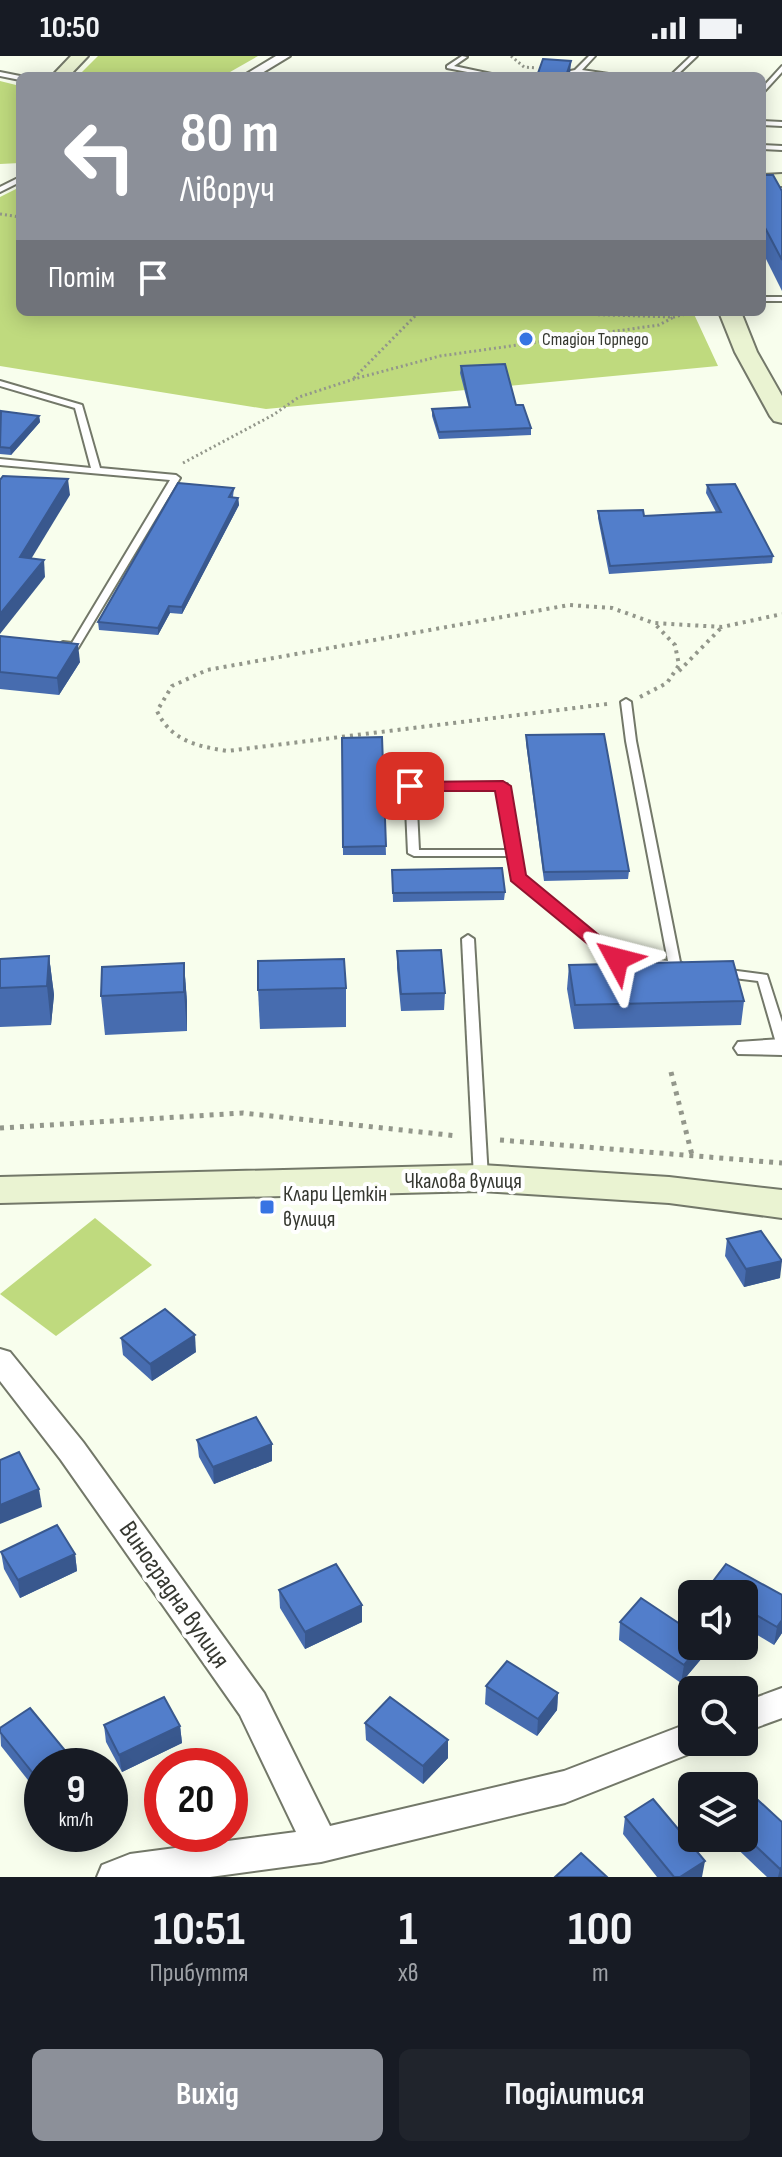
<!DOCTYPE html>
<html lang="uk">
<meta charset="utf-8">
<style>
body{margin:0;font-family:"Sofia Sans Condensed",sans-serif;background:#20242c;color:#f1f3f6;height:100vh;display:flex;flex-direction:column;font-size:30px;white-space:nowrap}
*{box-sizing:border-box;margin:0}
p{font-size:26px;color:#9ea1a6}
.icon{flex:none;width:44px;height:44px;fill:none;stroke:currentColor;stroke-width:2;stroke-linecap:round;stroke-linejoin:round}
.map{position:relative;height:1821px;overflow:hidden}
.sheet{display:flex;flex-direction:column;background:#171b24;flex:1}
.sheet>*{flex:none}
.guide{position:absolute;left:16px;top:16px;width:750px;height:244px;border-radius:12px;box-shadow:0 4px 20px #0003;background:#8c9099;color:#fff;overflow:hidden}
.buttons{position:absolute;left:678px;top:1524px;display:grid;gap:16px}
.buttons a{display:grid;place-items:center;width:80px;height:80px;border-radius:12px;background:#171b24;box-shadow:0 4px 20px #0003;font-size:40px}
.speed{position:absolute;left:24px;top:1692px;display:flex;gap:16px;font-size:40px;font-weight:700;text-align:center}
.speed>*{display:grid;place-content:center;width:104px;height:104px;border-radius:50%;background:#171b24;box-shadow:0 4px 20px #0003;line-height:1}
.speed small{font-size:20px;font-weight:400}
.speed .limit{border:12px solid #d22;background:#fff;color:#111}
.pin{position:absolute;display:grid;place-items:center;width:68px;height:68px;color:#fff;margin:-34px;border-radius:16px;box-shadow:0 4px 12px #0006}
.me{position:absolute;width:88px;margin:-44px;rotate:308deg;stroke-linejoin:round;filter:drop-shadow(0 0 6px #0008)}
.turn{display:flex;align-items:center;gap:28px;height:168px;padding:0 32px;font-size:36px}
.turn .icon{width:104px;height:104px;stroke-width:2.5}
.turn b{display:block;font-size:56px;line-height:68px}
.then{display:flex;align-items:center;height:76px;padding:0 32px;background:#0003;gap:16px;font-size:30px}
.eta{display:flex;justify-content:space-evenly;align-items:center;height:136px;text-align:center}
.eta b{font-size:48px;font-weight:700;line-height:56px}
.cta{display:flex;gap:16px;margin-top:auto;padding:16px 32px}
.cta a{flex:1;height:92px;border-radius:12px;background:#8c9099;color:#fff;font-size:32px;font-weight:700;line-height:92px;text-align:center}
.cta a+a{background:#20242c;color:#f1f3f6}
.status{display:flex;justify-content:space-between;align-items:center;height:56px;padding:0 40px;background:#171b24;direction:ltr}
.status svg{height:22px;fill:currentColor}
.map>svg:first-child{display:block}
.green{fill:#bfda7e}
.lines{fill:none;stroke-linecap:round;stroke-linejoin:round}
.lane-casing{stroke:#737869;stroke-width:4}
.street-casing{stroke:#737869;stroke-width:4}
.secondary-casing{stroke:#737869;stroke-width:4}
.path-far2{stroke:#93978b;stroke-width:3;stroke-dasharray:2 3;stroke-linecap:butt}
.path-far1{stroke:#93978b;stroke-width:4;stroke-dasharray:3 5;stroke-linecap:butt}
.path{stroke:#93978b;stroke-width:5;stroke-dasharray:4 6;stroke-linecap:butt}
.lane{fill:#fff;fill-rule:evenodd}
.street{fill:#fff;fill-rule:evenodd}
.secondary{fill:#eaf3d2;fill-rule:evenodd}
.wall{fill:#476caf}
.shaded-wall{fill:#39588e}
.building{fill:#527ecb;stroke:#39588e;stroke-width:2}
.route{fill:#e11d48;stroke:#92132f;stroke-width:2}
.poi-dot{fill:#3774e3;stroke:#fff;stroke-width:3}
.labels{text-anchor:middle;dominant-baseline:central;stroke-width:8;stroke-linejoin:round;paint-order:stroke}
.far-poi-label{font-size:18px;fill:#363831;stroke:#fff;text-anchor:start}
.street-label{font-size:22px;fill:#363831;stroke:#fff}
.poi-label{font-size:22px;fill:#363831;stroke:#fff;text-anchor:start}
.near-street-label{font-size:26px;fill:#363831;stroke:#fff}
</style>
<div class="status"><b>10:50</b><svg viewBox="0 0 49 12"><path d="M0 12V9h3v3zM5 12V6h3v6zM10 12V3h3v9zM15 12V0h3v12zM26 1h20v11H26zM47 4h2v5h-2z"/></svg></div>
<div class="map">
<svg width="782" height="1821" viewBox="0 0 782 1821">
<rect width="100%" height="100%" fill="#f8feed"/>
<!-- green -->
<g class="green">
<path d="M98,0H258L223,20H78Z"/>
<path d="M0,25L20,30V107L0,108Z"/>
<path d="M20,131V256H693L718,310L266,353L0,310V141Z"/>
<path d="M95,1162L152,1209L56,1280L0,1238Z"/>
</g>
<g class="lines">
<!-- lane casing -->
<g class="lane-casing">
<g id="lane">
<path d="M462,0L467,1L454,10L501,20H488L447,12V10Z"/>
<path d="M589,0H595L582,14L622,20L577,17L548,20L575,14Z"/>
<path d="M691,0H697L676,20H670Z"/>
<path d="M782,10V16L762,38V32Z"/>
<path d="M0,16L20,20V24L0,20Z"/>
<path d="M762,65L782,66V70L762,69Z"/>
<path d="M762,89L782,90V94L762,93Z"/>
<path d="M20,121V126L0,136V131Z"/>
<rect x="762" y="241" width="20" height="4"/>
<path d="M0,325L82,349L100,412L176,419L180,422L78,592H63L58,589L63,586L72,587L170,424L0,409V403L91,412L75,352L0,330Z"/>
<path d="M626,643L631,646L636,685L680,906L686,910L680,914L613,906L514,823L509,800H414L408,797L405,730L406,728H507L523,820L620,900L668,905L626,685L621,646ZM416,733H498L508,794H419Z"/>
<path d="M468,879L474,883L488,1122L486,1125H476L474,1122L462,883Z"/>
<path d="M722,913L767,919L782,966V991L776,987L758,925L718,920L716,917Z"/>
</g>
</g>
<!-- street casing -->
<g class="street-casing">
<g id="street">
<path d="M276,0H290L257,20H243Z"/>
<path d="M782,983V999L738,998L734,992L738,986Z"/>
<path d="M0,1293L10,1296L83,1386L264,1637L330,1770L564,1715L692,1666V1686H707L704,1692L565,1747L321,1806L210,1821H97L102,1809L130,1798L296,1776L240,1659L61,1404L0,1325Z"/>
<path d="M782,1632V1662L744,1676V1646Z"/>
</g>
</g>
<!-- secondary casing -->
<g class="secondary-casing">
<g id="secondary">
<path d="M71,0H88L69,20H52Z"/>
<path d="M782,118V130L762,131V119Z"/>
<path d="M719,256H741L757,296L782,340V367L774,365L770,360L735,296Z"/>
<path d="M481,1109L669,1121L782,1134V1162L669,1147L481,1135L0,1147V1121Z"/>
</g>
</g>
<!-- path-far2 -->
<g class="path-far2">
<path d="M511,0L524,11L537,12"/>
<path d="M0,158L20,161"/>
<path d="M508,256L674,261L694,256"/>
<path d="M354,322L419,256"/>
<path d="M183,407L273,359L299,341L354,323L440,300L659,269L674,261"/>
</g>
<!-- path-far1 -->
<g class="path-far1">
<path d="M679,615L722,571"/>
<path d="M640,641L667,627L679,609L675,589L654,567"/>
<path d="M607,648L227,695C197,690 171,685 157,655L172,630L207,614L569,549L612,552L654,567L722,571L782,558"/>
</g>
<!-- path -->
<g class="path">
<path d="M671,1016L692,1099"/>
<path d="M0,1072L243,1057L458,1080"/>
<path d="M500,1084L782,1107"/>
</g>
<!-- lane -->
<use href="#lane" class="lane"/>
<!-- street -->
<use href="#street" class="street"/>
<!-- secondary -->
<use href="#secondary" class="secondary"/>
</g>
<!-- wall -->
<g class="wall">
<path d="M762,119L782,135V235L762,195Z"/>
<path d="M461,310L516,349L531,372V379L439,383L432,360V353L469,352L460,317Z"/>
<path d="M0,356L39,360L40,366L11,399L0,398Z"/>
<path d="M707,429L773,500L772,507L609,518L598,462V455L644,460L716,456L706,437Z"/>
<path d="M234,432L233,441L238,442L239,449L182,558L170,557L158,579L99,574L98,566Z"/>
<path d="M0,580L80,606L59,639L0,633Z"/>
<path d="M526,679L629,815L628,823L544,825L526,687Z"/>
<path d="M382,681L386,799H343L342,682Z"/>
<path d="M392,814L505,836L504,844L393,846Z"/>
<path d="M397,895L445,937L444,954L401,955L397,912Z"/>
<path d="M49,900L54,939L51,969L0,971V903Z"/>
<path d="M184,907L187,946V975L105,979L101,940Z"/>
<path d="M569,909L744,945L741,969L574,973L567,933Z"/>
<path d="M346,932V971L260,973L258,934Z"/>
<path d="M727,1183L780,1222L744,1231L725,1200Z"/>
<path d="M121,1282L196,1296L152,1325L123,1299Z"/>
<path d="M197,1384L272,1388V1405L214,1428L199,1401Z"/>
<path d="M1,1496L75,1498L77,1515L20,1542L4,1513Z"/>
<path d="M708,1532L782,1539V1577L774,1589L744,1571V1538H707Z"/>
<path d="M279,1534L362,1549V1566L305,1593L280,1552Z"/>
<path d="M620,1566L692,1590H704L702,1602L681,1627L619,1584Z"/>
<path d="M486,1630L558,1637L557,1654L537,1680L485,1648Z"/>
<path d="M365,1667L448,1684V1702L423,1728L366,1684Z"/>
<path d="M104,1669L180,1670L182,1687L122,1716L106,1686Z"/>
<path d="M0,1672L68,1698L39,1738L1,1690Z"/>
<path d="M744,1736L782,1766V1821H767L726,1782H744Z"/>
<path d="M625,1761L702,1821H657L623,1778Z"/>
</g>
<!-- shaded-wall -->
<g class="shaded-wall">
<path d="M571,5L570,20H566Z"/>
<path d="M39,360L40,366L11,399L10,392Z"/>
<path d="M68,423L70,439L22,518L20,501Z"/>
<path d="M238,442L239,449L182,558V551Z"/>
<path d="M44,504L45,521L0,578V558Z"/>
<path d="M169,550L170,557L158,579V572Z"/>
<path d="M78,588L80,606L59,639L57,622Z"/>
<path d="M49,900L54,939L51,969L47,930Z"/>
<path d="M184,907L187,946V975L184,936Z"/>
<path d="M782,1205L780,1222L744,1231L746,1213Z"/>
<path d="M195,1279L196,1296L152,1325L150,1308Z"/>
<path d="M272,1388V1405L214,1428L213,1411Z"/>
<path d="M39,1433L42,1451L0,1468V1449Z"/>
<path d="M75,1498L77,1515L20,1542L18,1524Z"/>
<path d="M362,1549V1566L305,1593V1576Z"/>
<path d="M782,1564V1577L774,1589L777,1571Z"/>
<path d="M700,1590H704L702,1602L681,1627L684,1609Z"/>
<path d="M558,1637L557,1654L537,1680L538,1663Z"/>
<path d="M180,1670L182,1687L122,1716L119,1699Z"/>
<path d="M448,1684V1702L423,1728V1710Z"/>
<path d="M68,1698L70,1710H52Z"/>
<path d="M42,1717V1736L39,1738L36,1721Z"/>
<path d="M705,1805L702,1821H680Z"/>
<path d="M782,1811V1821H778L780,1813Z"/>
</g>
<!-- building -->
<g class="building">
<path d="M543,3L571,5L566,20H537Z"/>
<path d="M762,119H773L782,135V204L762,166Z"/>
<path d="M505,308L516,349H523L531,372L439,376L432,353L470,351L461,310Z"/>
<path d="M1,355L39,360L10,392L0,391Z"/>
<path d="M3,420L68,423L20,501L44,504L0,558V424Z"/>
<path d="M178,427L234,432L229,441L238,442L182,551L169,550L158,572L98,566Z"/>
<path d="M735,428L773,500L610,510L598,455L643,454L644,460L721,456L707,429Z"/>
<path d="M0,580L78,588L57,622L0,616Z"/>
<path d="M604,678L629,815L544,816L526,679Z"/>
<path d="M382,681L386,790L343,791L342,682Z"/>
<path d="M502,812L505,836L393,837L392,814Z"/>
<path d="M441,894L445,937L401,938L397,895Z"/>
<path d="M49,900L47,930L0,932V903Z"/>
<path d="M344,903L346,932L258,934V905Z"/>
<path d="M733,905L744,945L575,949L569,909Z"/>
<path d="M184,907V936L101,940L102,911Z"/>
<path d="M761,1175L782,1205L746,1213L727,1183Z"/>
<path d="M165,1253L195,1279L150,1308L121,1282Z"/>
<path d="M256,1361L272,1388L213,1411L197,1384Z"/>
<path d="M19,1396L39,1433L0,1449V1404Z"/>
<path d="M57,1469L75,1498L18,1524L1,1496Z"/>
<path d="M336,1508L362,1549L305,1576L279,1534Z"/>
<path d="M726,1508L782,1539V1564L777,1571L744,1552V1538H719L708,1532Z"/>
<path d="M641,1542L692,1576V1590H700L684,1609L620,1566Z"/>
<path d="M507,1605L558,1637L538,1663L486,1630Z"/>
<path d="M164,1641L180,1670L119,1699L104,1669Z"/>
<path d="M390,1641L448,1684L423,1710L365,1667Z"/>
<path d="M30,1652L68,1698L52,1710H42V1717L36,1721L0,1676V1672Z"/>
<path d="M747,1734L782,1766V1811L780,1813L744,1779V1736Z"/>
<path d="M653,1743L705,1805L680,1821H674L625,1761Z"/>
<path d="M581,1797L607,1821H555Z"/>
</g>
<!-- route -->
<path class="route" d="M503,725L511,730L526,819L623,899L626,903L623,907H611L511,825L495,735H410L401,730L410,726Z"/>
<!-- markers -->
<g class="poi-dot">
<circle cx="526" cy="283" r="8"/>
<rect x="259" y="1143" width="16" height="16" rx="4"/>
</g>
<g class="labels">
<!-- far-poi labels -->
<g class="far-poi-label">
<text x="542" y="283">Стадіон Торпедо</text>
</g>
<!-- street labels -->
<g class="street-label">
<text x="463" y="1125">Чкалова вулиця</text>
</g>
<!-- poi labels -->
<g class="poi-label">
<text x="283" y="1138">Клари Цеткін<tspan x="283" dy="25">вулиця</tspan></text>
</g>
<!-- near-street labels -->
<g class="near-street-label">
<text transform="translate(174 1539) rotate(55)">Виноградна вулиця</text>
</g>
</g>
</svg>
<div class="buttons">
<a><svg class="icon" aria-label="sound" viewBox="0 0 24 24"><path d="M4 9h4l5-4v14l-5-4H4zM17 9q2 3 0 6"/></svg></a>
<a><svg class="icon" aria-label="search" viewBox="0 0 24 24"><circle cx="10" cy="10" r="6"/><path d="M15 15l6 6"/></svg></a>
<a><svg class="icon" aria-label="layers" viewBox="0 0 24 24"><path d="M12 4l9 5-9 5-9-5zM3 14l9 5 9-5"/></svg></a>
</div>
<div class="speed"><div>9<small>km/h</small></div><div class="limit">20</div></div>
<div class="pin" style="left:410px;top:730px;background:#d93025"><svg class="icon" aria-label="arrive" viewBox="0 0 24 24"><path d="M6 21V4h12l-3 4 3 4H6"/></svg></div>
<svg class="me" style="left:617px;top:903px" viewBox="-20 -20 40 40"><path d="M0-17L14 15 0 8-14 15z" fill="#e11d48" stroke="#fff" stroke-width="4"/></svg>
<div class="guide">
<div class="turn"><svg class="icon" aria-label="left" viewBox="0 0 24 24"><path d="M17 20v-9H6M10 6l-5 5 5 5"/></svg><div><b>80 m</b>Ліворуч</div></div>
<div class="then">Потім<svg class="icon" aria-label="arrive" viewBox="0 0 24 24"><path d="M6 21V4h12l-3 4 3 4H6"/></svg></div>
</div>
</div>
<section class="sheet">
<div class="eta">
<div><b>10:51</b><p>Прибуття</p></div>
<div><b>1</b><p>хв</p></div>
<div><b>100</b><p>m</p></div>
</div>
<div class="cta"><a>Вихід</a><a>Поділитися</a></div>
</section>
